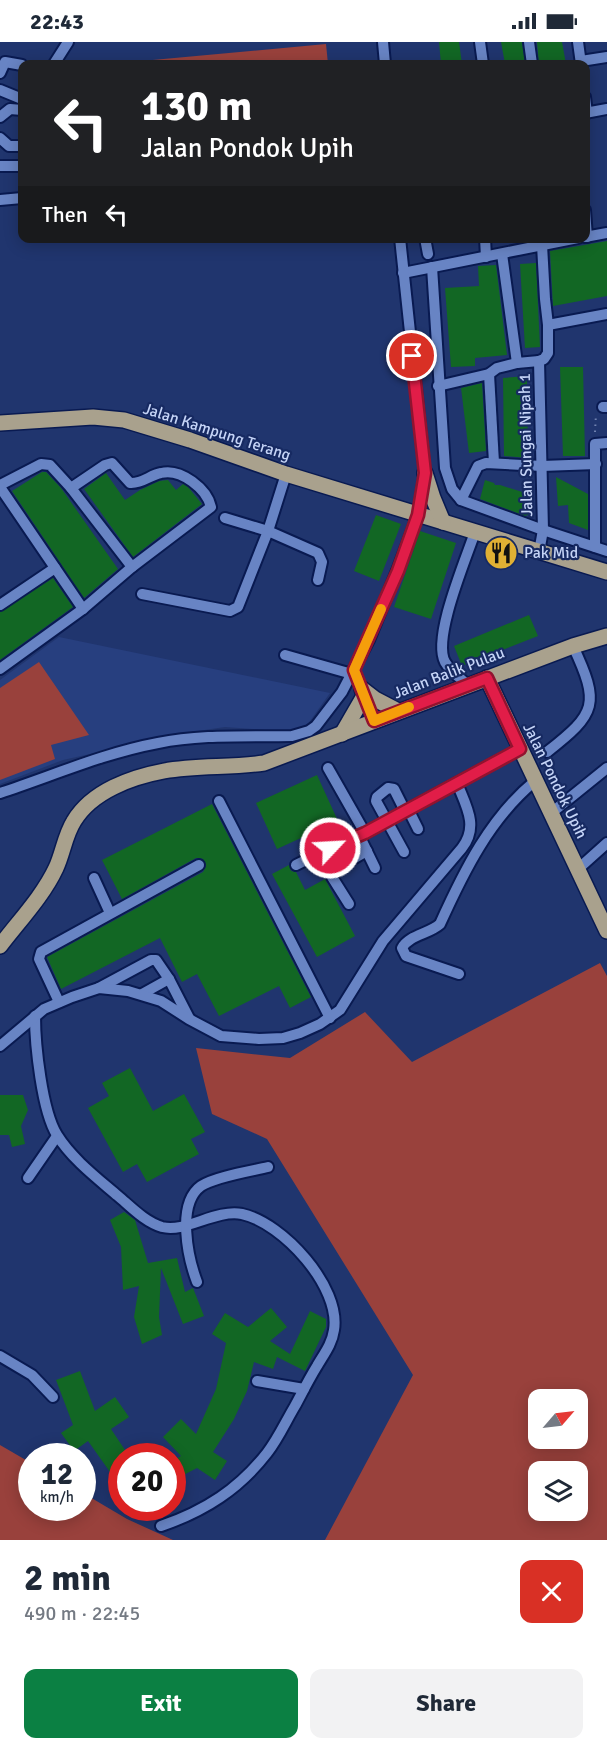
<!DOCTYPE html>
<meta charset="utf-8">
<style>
body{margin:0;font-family:Signika,sans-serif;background:#f2f2f3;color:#1f2937;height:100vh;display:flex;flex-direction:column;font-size:22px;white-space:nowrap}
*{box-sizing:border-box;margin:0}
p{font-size:20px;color:#747a83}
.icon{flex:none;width:33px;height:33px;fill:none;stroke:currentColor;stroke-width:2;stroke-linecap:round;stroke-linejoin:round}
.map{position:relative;height:1498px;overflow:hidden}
.sheet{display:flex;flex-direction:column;background:#fff;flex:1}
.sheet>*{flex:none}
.banner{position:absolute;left:18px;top:18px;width:572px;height:183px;border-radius:12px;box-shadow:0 3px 15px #0003;background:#202124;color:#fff;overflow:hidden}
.needle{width:39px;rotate:62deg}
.controls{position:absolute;left:528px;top:1347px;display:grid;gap:12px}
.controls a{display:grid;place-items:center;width:60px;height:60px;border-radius:12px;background:#fff;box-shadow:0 3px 15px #0003;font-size:30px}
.speed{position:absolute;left:18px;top:1401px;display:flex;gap:12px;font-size:30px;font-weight:700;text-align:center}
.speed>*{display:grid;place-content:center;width:78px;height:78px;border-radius:50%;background:#fff;box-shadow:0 3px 15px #0003;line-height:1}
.speed small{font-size:15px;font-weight:400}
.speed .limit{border:9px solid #d22;background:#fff;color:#111}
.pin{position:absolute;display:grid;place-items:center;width:51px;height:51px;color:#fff;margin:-26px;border:3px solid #fff;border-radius:50%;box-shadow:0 2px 6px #0007}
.me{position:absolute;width:66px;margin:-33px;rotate:65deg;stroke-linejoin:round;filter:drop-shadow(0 0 4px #0008)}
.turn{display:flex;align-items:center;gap:21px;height:126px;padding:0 24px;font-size:27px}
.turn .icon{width:78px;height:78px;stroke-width:2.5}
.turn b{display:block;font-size:42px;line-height:51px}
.then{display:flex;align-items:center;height:57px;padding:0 24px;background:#0003;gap:12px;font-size:22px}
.round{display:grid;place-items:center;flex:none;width:63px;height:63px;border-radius:12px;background:#f2f2f3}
.head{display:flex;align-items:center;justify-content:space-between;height:102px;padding:0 24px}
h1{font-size:36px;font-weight:800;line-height:45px}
.cta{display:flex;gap:12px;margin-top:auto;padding:12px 24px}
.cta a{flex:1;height:69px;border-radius:12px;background:#0b8043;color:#fff;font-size:24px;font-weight:800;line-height:69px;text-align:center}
.cta a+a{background:#f2f2f3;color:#1f2937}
.status{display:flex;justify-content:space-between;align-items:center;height:42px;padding:0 30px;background:#fff;direction:ltr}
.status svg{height:16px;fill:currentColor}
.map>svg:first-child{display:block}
.built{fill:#273f7f}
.green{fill:#99413c;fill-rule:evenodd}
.building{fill:#126724}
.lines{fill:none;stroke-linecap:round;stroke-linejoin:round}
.minor-casing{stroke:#091a51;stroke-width:14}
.major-casing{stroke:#091a51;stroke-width:18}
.path{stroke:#7082b0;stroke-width:2;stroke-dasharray:1.5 4.5;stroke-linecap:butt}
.minor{stroke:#6884c4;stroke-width:10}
.major{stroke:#a9a18d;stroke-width:15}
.route-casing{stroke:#92132f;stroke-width:15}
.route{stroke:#e11d48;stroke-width:10}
.slow{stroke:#f59e0b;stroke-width:10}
.labels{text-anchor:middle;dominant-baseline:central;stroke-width:4.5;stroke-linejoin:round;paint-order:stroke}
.street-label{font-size:16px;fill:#c5d4f7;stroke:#172a62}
.poi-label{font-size:16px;fill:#c5d4f7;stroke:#172a62;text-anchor:start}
</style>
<div class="status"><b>22:43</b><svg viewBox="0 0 49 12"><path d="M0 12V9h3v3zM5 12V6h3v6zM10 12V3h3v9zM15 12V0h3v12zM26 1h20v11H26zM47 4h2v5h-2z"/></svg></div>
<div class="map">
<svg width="607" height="1498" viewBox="0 0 607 1498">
<rect width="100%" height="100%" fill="#20356e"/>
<!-- built -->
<path class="built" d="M59,595L330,651L305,686L281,689L225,685L184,691L63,718L0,742V638Z"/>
<!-- green -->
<g class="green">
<path d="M326,2L328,22H109Z"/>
<path d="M39,620L89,693L51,703L55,717L0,738V646Z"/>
<path d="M600,921L607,934V1498H325L413,1333L267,1097L212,1072L196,1006L290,1016L365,970L412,1020ZM538,1358H578V1396H538ZM538,1430H578V1468H538Z"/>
<path d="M0,1403L31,1421L32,1466H82L83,1451L127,1477L173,1498H0Z"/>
</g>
<!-- building -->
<g class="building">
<path d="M439,0H459L462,22H441Z"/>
<path d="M501,0H522L525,22H505Z"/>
<path d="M537,0H562L566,22H539Z"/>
<path d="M607,199V254L553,264L550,209Z"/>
<path d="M536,221L540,305L525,306L520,222Z"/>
<path d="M496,223L507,313L475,316V324L451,325L445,246L479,244L478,224Z"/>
<path d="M560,325H583L585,414H563Z"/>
<path d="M527,334L528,416L504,414L503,336Z"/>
<path d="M482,341L486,409L469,411L461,346Z"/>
<path d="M42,430H46L61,446L118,527L84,556L12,449Z"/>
<path d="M106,431L125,458L140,448L159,439L168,438L176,448L183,442L188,445L202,462L133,515L84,447Z"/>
<path d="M556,435L588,452V488L569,481L568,463L558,464Z"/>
<path d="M485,438L494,441L495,443H500L532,453L533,471L525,474L480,457Z"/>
<path d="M376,473L401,482L379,539L354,529Z"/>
<path d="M420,489L456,501L431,577L394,565Z"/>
<path d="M53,536L73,565L0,618V570Z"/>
<path d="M529,573L538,594L462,624L454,604Z"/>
<path d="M317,733L338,779L277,807L256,761Z"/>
<path d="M212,762L311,955L290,966L279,944L219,974L197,932L182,940L160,896L61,947L47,915L203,830L206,824L203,817L196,816L122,857L102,818Z"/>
<path d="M289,823L291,829L296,830L305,848L325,837L355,894L317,915L272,832Z"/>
<path d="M130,1026L153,1069L184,1052L205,1090L191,1097L199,1112L147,1140L137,1122L123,1130L88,1066L109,1054L102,1041Z"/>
<path d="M0,1053H23L28,1068L21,1084L25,1102L12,1105L9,1093H0Z"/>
<path d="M124,1170L135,1178L148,1221L177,1216L185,1250L193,1246L204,1274L183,1282L161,1226L159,1275L162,1293L142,1302L134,1275L139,1244L123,1248L121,1205L110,1178Z"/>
<path d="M271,1266L287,1285L270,1299L290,1312L310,1269L326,1277V1285L305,1329L277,1315L273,1327L254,1320L247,1349L234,1377L213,1410L227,1419L215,1438L197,1426L172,1439V1419L181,1414L163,1395L181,1377L196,1392L216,1347L226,1301L212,1292L225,1271L248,1285Z"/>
<path d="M80,1329L95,1369L115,1355L129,1375L111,1387L129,1414H122V1436L110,1430L88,1399L74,1409L61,1391L73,1383L56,1338Z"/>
</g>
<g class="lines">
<!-- minor casing -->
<g class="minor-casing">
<g id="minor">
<path d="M383,0L385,22"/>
<path d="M480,0L483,22"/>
<path d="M529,0L532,22"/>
<path d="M578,0L581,22"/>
<path d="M581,19L607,15"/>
<path d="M54,22L68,0"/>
<path d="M0,31L5,20L22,23"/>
<path d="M0,48L22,57"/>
<path d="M585,55L587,71"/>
<path d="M585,71L607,67"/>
<path d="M0,75L10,67L22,68"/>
<path d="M0,96L9,104H22"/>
<path d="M0,124H22"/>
<path d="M0,158L22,156"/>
<path d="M585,168L587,195"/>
<path d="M585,195L607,191"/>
<path d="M425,196L428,212"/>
<path d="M485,196L486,215"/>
<path d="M502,212L517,321L539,319L543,488L539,510"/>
<path d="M432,225L445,426L452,447L461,458L543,488L607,509"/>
<path d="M403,231L578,196"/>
<path d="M548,283L607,272"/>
<path d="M539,319L544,317L548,311V283L545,257L542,203"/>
<path d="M489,332L494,421"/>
<path d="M438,344L489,332L497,326L517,321"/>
<path d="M603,365H607"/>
<path d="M0,443L41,422L50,423L71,446L132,525"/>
<path d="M0,445L83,567"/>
<path d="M461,458L478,424L486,421L542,424L596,422"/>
<path d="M225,476L268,489L318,511L322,520L318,538"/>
<path d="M595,505V402L607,401"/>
<path d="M142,552L230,569L238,565L268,489L286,432"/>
<path d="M0,563L55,526"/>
<path d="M285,613L352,632"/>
<path d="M0,627L83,567L132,525L211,465C207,447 181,426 161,431C150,433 142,442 130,441L112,421L105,423L71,446"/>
<path d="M354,628L373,679"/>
<path d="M468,643C460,636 450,629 445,620C432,596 466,517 475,490"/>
<path d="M547,710C597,671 600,662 573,604"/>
<path d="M328,726L365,791"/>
<path d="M0,751C52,734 104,711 158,701C202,692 248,695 292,694L309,689L316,684L342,650L369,598L397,529L418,473L425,431L400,196"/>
<path d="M219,759L330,976"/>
<path d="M408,767L418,787"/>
<path d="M550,772L607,726"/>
<path d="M359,793L375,826"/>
<path d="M404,810L376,759L377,755L388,746L394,747L405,769"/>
<path d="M296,823L350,796L365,791L457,741"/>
<path d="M578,827L607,801"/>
<path d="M94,836L110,871"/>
<path d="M349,862L332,835V829L367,809"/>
<path d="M459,932L406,914L402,906C409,893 429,892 440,882C464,829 490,776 535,739"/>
<path d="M99,946L151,918H156L169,937L189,976"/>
<path d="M142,952L169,937"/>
<path d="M59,960L39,917L41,910L199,823"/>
<path d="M35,974C35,1003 42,1069 57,1093C72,1117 97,1136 118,1154C131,1165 145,1180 162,1185C186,1191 215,1167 242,1172C283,1181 341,1245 334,1288C332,1302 324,1312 317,1324C309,1337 302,1351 295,1364C286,1379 278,1397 267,1411C239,1447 205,1469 161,1484"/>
<path d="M0,1004L44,967L72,955L99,946L128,949L161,959L189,977L221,994L259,997L283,996L300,991L320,982L340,968L383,899L462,806C479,784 466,764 457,741L520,707"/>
<path d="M28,1136L57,1094"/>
<path d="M197,1240C188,1216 176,1162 201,1144C214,1135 251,1129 268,1125"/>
<path d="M0,1314L32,1333L53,1355"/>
<path d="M257,1339L304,1347"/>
</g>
</g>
<!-- major casing -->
<g class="major-casing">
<g id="major">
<path d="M0,381L93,375L124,378L190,398L286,432L607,530"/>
<path d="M425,431L433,456L443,480"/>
<path d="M487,636L607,889"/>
<path d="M362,647L375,657L398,669"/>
<path d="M342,692L364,654"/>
<path d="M0,904C19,879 43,854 56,826C63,811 65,793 74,779C92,749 132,735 164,729C197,723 231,726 264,721L573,604L607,594"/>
</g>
</g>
<!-- path -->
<path class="path" d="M595,390L596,372"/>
<!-- minor -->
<use href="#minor" class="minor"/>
<!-- major -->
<use href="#major" class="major"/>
</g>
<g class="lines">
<!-- route casing -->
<g class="route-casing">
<path id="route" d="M330,806L365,791L520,707L487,636L374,679L354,628L398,529L418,473L425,431L412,314"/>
</g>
<!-- route -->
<use href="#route" class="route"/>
<!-- slow -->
<path class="slow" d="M381,567L354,628L374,679L409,665"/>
</g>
<!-- icons -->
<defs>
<g id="restaurant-disc" transform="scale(1.725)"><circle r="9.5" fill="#e0b034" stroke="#172a62"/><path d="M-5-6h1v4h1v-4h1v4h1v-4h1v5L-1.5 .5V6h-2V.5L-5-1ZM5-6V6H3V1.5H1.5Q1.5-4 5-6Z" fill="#111"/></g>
</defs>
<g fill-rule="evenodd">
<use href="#restaurant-disc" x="501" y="511"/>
</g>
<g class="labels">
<!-- street labels -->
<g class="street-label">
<text transform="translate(217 390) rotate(18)">Jalan Kampung Terang</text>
<text transform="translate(526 403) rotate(-91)">Jalan Sungai Nipah 1</text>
<text transform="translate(449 631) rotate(-21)">Jalan Balik Pulau</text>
<text transform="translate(555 739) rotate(64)">Jalan Pondok Upih</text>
</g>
<!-- poi labels -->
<g class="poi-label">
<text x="524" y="511">Pak Mid</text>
</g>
</g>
</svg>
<div class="controls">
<a><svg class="needle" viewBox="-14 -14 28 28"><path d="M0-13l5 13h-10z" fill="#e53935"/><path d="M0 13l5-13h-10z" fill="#747a83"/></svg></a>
<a><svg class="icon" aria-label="layers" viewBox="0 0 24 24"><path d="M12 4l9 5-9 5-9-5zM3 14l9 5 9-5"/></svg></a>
</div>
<div class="speed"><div>12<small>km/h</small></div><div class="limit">20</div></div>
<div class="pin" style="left:412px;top:314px;background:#d93025"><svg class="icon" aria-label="arrive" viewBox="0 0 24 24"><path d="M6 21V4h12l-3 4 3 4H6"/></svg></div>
<svg class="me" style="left:330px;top:806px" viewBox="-20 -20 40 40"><circle r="17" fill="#e11d48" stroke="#fff" stroke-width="3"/><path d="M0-11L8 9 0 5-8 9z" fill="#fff"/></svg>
<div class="banner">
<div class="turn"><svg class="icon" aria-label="left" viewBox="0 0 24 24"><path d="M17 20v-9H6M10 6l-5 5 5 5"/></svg><div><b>130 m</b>Jalan Pondok Upih</div></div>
<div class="then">Then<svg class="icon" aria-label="left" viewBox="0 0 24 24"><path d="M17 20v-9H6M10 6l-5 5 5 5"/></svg></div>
</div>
</div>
<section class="sheet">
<div class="head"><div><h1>2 min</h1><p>490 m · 22:45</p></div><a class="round" style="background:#d93025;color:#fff"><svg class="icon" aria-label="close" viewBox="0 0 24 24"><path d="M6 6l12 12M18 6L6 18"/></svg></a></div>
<div class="cta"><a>Exit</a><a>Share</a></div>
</section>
